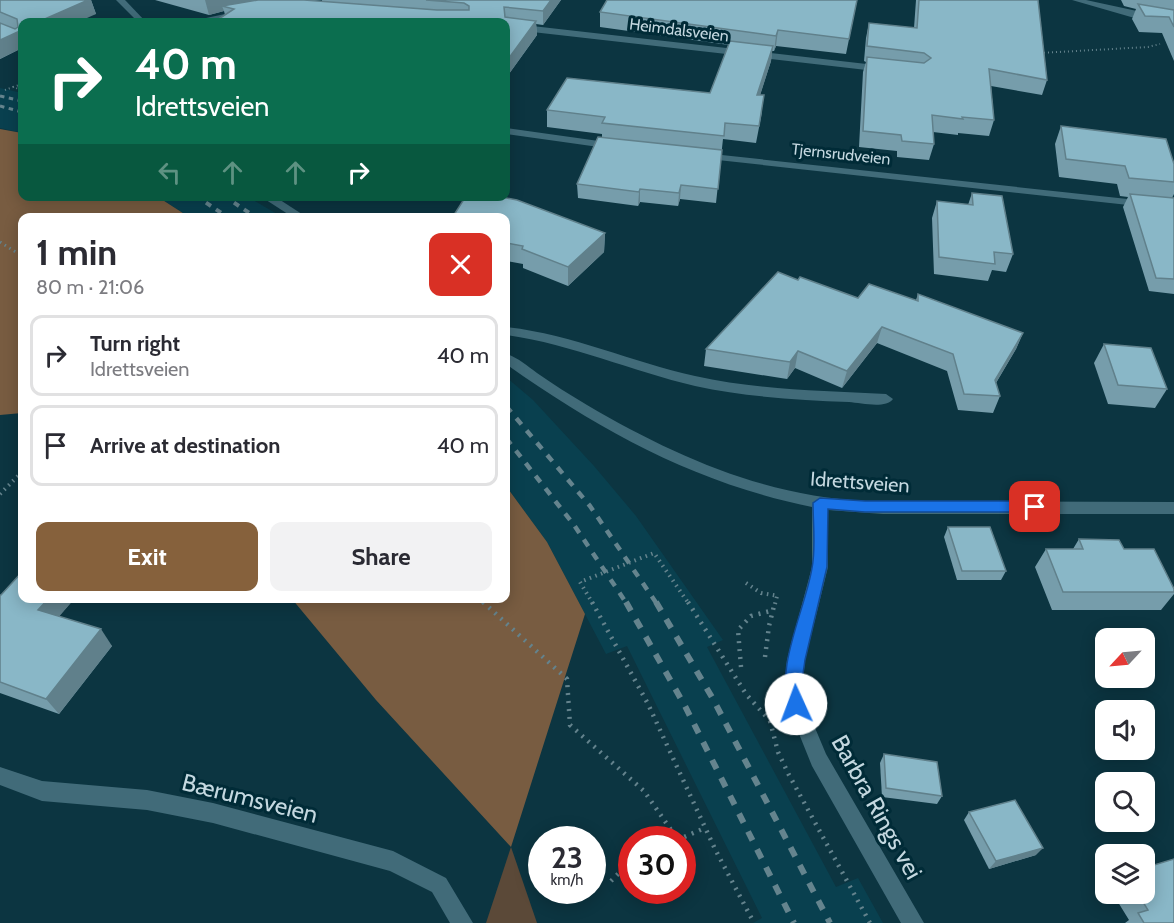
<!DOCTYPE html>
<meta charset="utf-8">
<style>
body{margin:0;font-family:Cabin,sans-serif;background:#f2f2f3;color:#2b2b33;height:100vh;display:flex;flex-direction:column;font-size:22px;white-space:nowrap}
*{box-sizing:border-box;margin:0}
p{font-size:20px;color:#7c7c81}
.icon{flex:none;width:33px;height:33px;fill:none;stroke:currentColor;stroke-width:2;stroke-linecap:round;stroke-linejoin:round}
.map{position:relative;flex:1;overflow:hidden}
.sheet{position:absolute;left:18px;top:213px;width:492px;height:390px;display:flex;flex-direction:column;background:#fff;border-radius:12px;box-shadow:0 3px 15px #0003}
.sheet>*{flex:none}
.top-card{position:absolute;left:18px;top:18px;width:492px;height:183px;border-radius:12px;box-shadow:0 3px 15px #0003;background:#0b6e4f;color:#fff;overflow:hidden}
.needle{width:39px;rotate:244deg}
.buttons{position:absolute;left:1095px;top:628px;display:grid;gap:12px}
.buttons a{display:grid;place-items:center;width:60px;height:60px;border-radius:12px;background:#fff;box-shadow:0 3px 15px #0003;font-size:30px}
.speed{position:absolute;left:528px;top:826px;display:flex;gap:12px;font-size:30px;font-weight:700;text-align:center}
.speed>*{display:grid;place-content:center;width:78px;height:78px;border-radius:50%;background:#fff;box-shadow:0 3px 15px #0003;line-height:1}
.speed small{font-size:15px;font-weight:400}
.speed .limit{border:9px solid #d22;background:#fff;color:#111}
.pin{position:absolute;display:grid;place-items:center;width:51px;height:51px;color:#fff;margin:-26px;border-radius:12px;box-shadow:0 3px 9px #0006}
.me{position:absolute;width:66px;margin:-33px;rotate:358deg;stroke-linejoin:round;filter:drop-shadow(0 0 4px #0008)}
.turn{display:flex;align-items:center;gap:21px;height:126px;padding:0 18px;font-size:27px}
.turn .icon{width:78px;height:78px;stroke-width:2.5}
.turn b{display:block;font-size:42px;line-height:51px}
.lanes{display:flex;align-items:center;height:57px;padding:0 18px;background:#0003;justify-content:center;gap:30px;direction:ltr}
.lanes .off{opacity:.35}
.round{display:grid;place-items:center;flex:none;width:63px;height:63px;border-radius:12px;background:#f2f2f3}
.overview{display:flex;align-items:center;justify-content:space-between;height:102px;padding:0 18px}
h1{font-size:36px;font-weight:800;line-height:45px}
.primary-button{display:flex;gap:12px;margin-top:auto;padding:12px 18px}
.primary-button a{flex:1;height:69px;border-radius:12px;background:#86613c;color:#fff;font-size:24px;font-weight:800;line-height:69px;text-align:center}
.primary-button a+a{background:#f2f2f3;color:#2b2b33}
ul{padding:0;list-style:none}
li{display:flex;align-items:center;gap:18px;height:81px;margin:0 12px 9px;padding:0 6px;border:3px solid #e1e1e2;border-radius:12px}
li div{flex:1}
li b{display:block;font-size:22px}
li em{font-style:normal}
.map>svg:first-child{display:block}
.built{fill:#09404f}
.green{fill:#5b4938}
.forest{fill:#785c41}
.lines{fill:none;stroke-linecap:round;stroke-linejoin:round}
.path-far3{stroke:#64838d;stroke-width:2;stroke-dasharray:1 3;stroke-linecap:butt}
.path-far2{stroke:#64838d;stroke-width:3;stroke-dasharray:1.5 4;stroke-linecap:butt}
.path-far1{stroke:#64838d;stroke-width:4;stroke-dasharray:1.5 4.5;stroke-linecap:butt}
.path{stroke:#64838d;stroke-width:4.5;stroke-dasharray:2 6;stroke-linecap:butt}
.minor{fill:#416b79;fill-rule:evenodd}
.rail-far3{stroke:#65848e;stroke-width:3;stroke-dasharray:4.5 4.5;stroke-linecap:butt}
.rail-far2{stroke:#65848e;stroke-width:4;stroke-dasharray:6 6;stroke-linecap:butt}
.rail-far1{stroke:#65848e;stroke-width:4.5;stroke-dasharray:8 8;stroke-linecap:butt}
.rail{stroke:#65848e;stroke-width:6;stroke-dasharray:10 10;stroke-linecap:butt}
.wall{fill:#769dab}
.shaded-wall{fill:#60808b}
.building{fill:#89b7c7;stroke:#60808b;stroke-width:1.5}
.route{fill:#1a73e8;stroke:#114b97;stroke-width:1.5}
.labels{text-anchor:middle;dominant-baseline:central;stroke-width:6;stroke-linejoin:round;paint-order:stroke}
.far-street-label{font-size:16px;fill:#c4d8e0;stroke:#002b37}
.street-label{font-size:20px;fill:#c4d8e0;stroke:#002b37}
.near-street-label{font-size:24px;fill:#c4d8e0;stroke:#002b37}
</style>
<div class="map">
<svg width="1174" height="923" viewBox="0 0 1174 923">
<rect width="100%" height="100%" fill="#0c3541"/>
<!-- built -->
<g class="built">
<path d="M0,88L22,93V133L0,128Z"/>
<path d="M158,197H248L282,217H189Z"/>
<path d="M506,377L533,400L594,466L636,516L723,640L707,647L836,887L858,878L883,923H753L762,918L627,646L606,654L547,542L506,486Z"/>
</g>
<!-- green -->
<path class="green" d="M511,847L537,923H486Z"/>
<!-- forest -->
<g class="forest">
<path d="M0,129L22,133V196L158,197L189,217L22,218V413L0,415Z"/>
<path d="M506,486L547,542L585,614L511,847L376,700L292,599L506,598Z"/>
</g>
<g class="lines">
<!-- path-far3 -->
<g class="path-far3">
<path d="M1040,53L1148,47L1160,44"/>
<path d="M13,87L22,84"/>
<path d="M5,90L13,87L22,90"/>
</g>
<!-- path-far2 -->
<path class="path-far2" d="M0,242L22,256"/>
<!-- path-far1 -->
<g class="path-far1">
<path d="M0,494L22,472"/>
<path d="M746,583L761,593L778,596"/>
<path d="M478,598L485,604"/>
<path d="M593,604L580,582L654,553L689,604"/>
<path d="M775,604L777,596"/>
</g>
<!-- path -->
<g class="path">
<path d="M483,602L567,679L570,725L644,791L678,840"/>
<path d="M592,602L648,704L715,849L754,923"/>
<path d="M688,602L746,694L770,721"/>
<path d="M765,657L769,626L775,602"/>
<path d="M741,667L738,630L751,616L774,610"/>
<path d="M770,721L778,752L789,775L870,923"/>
<path d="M677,840L705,828"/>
<path d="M611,881L632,860"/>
</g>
<!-- minor -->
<g class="minor">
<path d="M116,0H125L146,22H138Z"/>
<path d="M276,0H285L275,9L202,22H187L272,4Z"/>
<path d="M1072,0H1086L1174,19V25L1131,17Z"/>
<path d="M506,23L884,66L889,69L884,72L506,29Z"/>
<path d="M506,128L613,143L618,146L613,149L506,134Z"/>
<path d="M703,153L1174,204V210L699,158L698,156Z"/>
<path d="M260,196H274L308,218H294Z"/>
<path d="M506,327C572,334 631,362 695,376C758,390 822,391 886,394L893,399C886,409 861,403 849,402C798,400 746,397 695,386C631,371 571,344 506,335Z"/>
<path d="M506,354C517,357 527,366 537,373C553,384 570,395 587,405C674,456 766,497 867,501L1174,502V514H883L828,510V567L805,660L803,681L805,704L826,754L924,923H901L812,766L787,704L785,681L787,660L812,567V507C696,483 602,432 506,364Z"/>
<path d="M0,767L42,781L147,790L213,803L393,851L446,878L473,923H450L432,892L390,871L213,823L147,810L42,801L0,785Z"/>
</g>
<!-- rail-far3 -->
<g class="rail-far3">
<path d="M0,96L22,101"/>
<path d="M0,106L22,112"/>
</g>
<!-- rail-far2 -->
<g class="rail-far2">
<path d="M196,196L229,218"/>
<path d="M224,196L257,218"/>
</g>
<!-- rail-far1 -->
<g class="rail-far1">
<path d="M506,406L590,506L657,604"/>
<path d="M506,438L574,525L627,604"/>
</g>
<!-- rail -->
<g class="rail">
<path d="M626,602L685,706L794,923"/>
<path d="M656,602L713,699L830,923"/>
</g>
</g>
<!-- wall -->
<g class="wall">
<path d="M0,0H91L96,14L22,22V48L0,59Z"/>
<path d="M155,0H304L322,1V0H561L543,25L536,24L537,35L506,78V22L225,15L224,11L209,15Z"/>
<path d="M857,0L846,54L776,46L774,51H772L771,61L760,95L762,112L756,143L723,139L716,203L680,199L678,206L640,202L638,206L578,198L577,184L602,137V134L547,127V110L710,93L729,45L600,27V12Z"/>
<path d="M916,0H1038L1047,80L1042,95L991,86L994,120L989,136L958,133V135L933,132L934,144L929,160L897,157V151L859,147L863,72L866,62L864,61L866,38L869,23L914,28Z"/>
<path d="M1121,0H1174V61L1162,33L1139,32L1132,19L1136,9L1124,6Z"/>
<path d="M1061,126L1174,164V194L1172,198H1174V294L1149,291L1123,207L1128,197L1120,196L1117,184L1059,177L1055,144Z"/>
<path d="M972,193L1013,254L1006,272L992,270L988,281L934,274L932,218L937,201L968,205Z"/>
<path d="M506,218L605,233L604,252L568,286L523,268V264L506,261Z"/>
<path d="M798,280L858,298L916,300L918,294L1023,333L1016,349L996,383L1000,396L993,413L958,410L947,371L877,343L842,388L795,368L787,379L704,366L706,349Z"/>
<path d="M1104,344L1167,389L1155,408L1108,404L1094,363Z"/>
<path d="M948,527L1006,571L1001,580H957L944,537Z"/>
<path d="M1079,539L1124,549L1174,589V594L1161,610H1052L1035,567L1046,549H1073Z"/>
<path d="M0,595L22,598H75L59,616L112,646L59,714L0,693Z"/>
<path d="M884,754L942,796L937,804L882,797L880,763Z"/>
<path d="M969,812L1036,855L989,869L964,820Z"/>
<path d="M1113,894H1144L1174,923H1125L1129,920Z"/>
</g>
<!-- shaded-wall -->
<g class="shaded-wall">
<path d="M88,0H91L96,14L78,22H38Z"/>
<path d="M205,0H272L222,6L224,11L209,15Z"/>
<path d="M551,0H561L543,25V11Z"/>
<path d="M536,21L537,35L506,78V62Z"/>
<path d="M22,30V48L0,59V40Z"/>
<path d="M778,30L776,46L774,51L776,36Z"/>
<path d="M773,46L771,61L755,111L757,95Z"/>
<path d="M681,185L680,199L678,206L679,193Z"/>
<path d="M640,189V202L638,206L639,192Z"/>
<path d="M605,233L604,252L568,286V267Z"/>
<path d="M882,327L877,343L842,388L847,371Z"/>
<path d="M1023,333L1016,349L988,396L995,380Z"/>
<path d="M798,351L795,368L787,379L790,362Z"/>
<path d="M49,598H75L51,626L38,610Z"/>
<path d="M101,629L112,646L59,714L46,699Z"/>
<path d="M1043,848L1036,855L989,869L996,861Z"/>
</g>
<!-- building -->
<g class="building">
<path d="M0,0H88L38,22H22V30L0,40V23L15,29L18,27L17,19L0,12Z"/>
<path d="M258,0H304L437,10H469V6L464,3L426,0H551L543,11L504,7L505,17L536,21L506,62V22H214L234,9L222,6Z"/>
<path d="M607,0H857L849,39L778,30L776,36L600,12Z"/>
<path d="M919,0H1038L1047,80L989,69L994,120L962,117L963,119L932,115L934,144L902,141L901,135L863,131L867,57L924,63L931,58L924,53L867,46L869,23L917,28Z"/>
<path d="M1138,4L1174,10V27L1169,17L1145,16Z"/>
<path d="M730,41L773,46L757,95H764L759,126L725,123L724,136L602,123L605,117L547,110L567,78L710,93Z"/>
<path d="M1061,126L1166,139L1174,164V182L1129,178L1125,166L1066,159Z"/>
<path d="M598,137L722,150L718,189L681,185L679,193L640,189L639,192L577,184Z"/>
<path d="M972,193L1002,196L1013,254L994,252L995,264L939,257L937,201L973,205Z"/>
<path d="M1130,194L1174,198V279L1156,278Z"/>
<path d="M466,196H496L517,200L605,233L568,267L522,249L523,246L506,243V218H452Z"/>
<path d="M778,272L798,280L800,277L858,298L869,284L918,301V294L1023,333L995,380L1000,396L964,394L953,354L882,327L847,371L798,351L790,362L706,349Z"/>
<path d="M1104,344L1151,348L1167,389L1118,385Z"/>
<path d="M948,527H990L1006,571H962Z"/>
<path d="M1079,539L1119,540L1124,549H1154L1174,589V592H1063L1046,549H1083Z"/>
<path d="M22,572V598H49L38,610L101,629L46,699L0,682V595H1Z"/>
<path d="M884,754L937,762L942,796L886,788Z"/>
<path d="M1015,800L1043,848L996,861L969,812Z"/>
<path d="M1174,859V923H1144L1138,913L1148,910L1138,894H1144V868Z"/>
</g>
<!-- route -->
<path class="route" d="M820,498L865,501H1035L1042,507L1035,512H865L828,509L827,567L805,660L802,681L804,704L802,709L796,711L790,709C773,672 806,607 812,568C816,548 813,524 813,503Z"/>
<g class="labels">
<!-- far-street labels -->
<g class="far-street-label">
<text transform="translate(679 30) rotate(7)">Heimdalsveien</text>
<text transform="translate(841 154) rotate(6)">Tjernsrudveien</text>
</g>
<!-- street labels -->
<g class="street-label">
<text transform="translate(860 482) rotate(4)">Idrettsveien</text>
</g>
<!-- near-street labels -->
<g class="near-street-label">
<text transform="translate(250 798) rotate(14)">Bærumsveien</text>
<text transform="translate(877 807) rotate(61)">Barbra Rings vei</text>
</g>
</g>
</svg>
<div class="buttons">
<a><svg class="needle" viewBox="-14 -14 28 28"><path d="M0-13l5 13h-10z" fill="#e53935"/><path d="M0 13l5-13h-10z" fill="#7c7c81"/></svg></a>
<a><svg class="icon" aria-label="sound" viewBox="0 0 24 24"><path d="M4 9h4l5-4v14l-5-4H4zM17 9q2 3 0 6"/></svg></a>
<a><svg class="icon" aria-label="search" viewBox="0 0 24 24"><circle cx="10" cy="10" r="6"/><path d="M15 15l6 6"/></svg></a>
<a><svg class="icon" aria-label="layers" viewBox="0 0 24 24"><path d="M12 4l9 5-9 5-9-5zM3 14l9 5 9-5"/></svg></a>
</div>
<div class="speed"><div>23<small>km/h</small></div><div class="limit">30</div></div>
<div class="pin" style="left:1035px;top:507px;background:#d93025"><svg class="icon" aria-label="arrive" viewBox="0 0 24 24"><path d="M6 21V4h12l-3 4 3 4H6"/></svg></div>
<svg class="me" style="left:796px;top:704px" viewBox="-20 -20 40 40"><circle r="19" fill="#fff"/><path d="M0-13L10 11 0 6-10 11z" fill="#1a73e8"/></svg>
<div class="top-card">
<div class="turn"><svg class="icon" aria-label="right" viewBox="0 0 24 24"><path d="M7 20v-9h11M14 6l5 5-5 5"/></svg><div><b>40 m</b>Idrettsveien</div></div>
<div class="lanes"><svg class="icon off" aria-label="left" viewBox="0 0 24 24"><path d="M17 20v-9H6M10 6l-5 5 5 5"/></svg><svg class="icon off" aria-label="ahead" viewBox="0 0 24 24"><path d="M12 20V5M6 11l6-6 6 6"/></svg><svg class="icon off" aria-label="ahead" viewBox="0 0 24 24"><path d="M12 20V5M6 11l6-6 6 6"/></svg><svg class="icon" aria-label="right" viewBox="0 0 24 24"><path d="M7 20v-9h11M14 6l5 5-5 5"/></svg></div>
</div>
<section class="sheet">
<div class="overview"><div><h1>1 min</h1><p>80 m · 21:06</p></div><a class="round" style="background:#d93025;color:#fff"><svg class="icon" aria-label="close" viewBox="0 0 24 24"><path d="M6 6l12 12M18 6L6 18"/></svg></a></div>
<ul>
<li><svg class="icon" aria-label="right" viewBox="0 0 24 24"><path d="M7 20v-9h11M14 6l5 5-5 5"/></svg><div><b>Turn right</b><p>Idrettsveien</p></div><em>40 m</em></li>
<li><svg class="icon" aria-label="arrive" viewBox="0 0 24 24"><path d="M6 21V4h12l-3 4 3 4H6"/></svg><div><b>Arrive at destination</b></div><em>40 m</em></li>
</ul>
<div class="primary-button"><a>Exit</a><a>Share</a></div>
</section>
</div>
